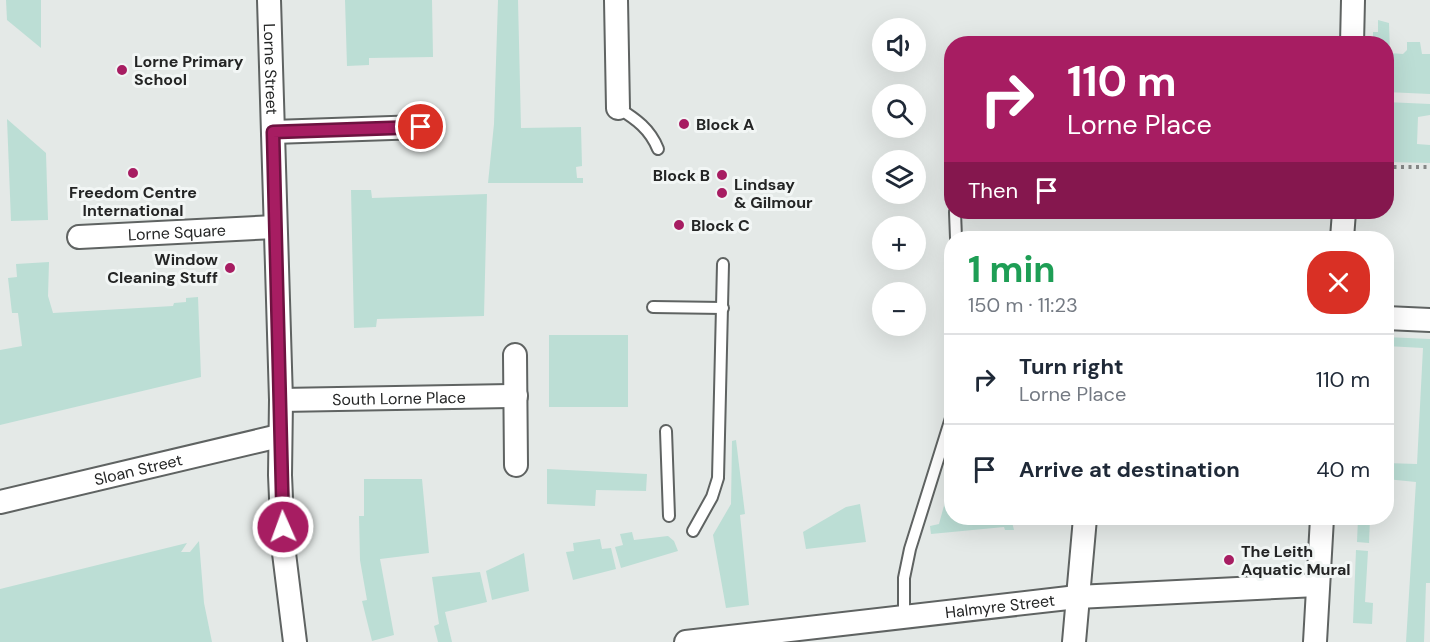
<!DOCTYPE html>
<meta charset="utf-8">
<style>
body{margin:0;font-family:"DM Sans",sans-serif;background:#f6f6f7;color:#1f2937;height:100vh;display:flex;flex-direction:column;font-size:22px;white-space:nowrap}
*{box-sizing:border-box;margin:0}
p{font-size:20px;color:#747a83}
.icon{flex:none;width:33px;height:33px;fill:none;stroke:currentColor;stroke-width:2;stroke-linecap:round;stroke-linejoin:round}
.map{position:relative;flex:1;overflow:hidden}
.side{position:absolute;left:944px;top:231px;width:450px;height:294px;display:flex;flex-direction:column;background:#fff;border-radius:24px;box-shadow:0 6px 24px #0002}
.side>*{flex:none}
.top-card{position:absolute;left:944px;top:36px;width:450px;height:183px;border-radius:24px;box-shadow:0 6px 24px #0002;background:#a71d62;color:#fff;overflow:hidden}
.controls{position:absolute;left:872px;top:18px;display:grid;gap:12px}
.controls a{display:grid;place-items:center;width:54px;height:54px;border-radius:50%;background:#fff;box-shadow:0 6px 24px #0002;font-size:30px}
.pin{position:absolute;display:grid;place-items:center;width:51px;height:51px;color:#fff;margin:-26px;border:3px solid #fff;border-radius:50%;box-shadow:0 2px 6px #0007}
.me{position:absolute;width:66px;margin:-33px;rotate:358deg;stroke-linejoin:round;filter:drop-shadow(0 0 4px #0008)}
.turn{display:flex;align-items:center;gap:21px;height:126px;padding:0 24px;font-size:27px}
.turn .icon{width:78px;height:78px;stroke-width:2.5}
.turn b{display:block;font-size:42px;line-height:51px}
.then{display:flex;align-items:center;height:57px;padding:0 24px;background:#0003;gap:12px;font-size:22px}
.round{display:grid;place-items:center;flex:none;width:63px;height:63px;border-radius:24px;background:#f6f6f7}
.headline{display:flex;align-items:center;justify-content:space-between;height:102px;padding:0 24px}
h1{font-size:36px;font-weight:700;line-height:45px;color:#1e9e55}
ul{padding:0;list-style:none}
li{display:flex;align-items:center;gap:18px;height:90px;padding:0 24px;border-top:2px solid #e0e1e3}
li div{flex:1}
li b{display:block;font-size:22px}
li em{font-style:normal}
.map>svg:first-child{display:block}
.green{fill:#bcded5}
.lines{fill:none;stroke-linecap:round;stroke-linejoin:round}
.service-casing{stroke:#5f6362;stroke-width:14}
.minor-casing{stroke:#5f6362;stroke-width:26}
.path{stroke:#848786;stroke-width:4;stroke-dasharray:3 4.5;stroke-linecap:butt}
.service{stroke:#fff;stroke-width:10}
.minor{stroke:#fff;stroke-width:22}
.route-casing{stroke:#6d1340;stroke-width:15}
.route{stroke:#a71d62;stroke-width:10}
.poi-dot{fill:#a71d62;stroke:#f2f6f5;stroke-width:2}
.labels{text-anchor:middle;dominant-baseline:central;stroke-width:6;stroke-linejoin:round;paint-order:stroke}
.poi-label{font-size:16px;font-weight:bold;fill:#242525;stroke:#f2f6f5;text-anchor:start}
.street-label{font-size:16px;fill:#242525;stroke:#f2f6f5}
</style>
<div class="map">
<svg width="1430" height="642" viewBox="0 0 1430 642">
<rect width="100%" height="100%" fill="#e4e9e7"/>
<!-- green -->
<g class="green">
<path d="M6,0H41V48L7,20Z"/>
<path d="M345,0H432L433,57L369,58V65L347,66Z"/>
<path d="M498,0H518L521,128L581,127L582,166L576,167L577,178H583V183H488L494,124Z"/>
<path d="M1378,20L1389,23L1390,53L1403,54L1407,50V42H1420L1422,54H1430V94L1386,92V44L1373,43V32H1378Z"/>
<path d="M1386,102L1430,104V115L1418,117L1417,144L1430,145V163L1386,162Z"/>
<path d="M7,119L46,153L48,220L11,221Z"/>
<path d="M351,190H371L372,198L487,194L484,316L377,319L376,327L354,328Z"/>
<path d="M49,262L48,296L53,313L173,306L174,303L186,302V298L198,297L201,377L0,425V350L22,346L18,313H12L8,278L17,277L16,264Z"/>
<rect x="549" y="335" width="79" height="72"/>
<path d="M1386,337L1430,339V583H1426L1424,642H1406L1416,482L1386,479V463L1417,464L1423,348L1386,346Z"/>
<path d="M736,440L745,514L740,515L749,605L726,608L713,535L731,504L732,441Z"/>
<path d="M547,469L647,474L646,491L596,490L595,506L547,504Z"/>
<path d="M364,479H422L429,553L380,559L394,635L372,641L362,601L367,600L360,560L359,516H364Z"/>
<path d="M951,480V518H1011L1014,530H1005L1004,527L931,534L930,526L939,524Z"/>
<path d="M860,504L866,542L806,549L803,532L846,507Z"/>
<path d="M1358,518H1370L1369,543L1357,542Z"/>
<path d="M632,532L634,540L668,536L674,541L678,551L621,568L615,547L623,545L620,534Z"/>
<path d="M600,539L602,549L611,548L616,569L573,580L566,552L574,551L573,543Z"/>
<path d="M199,541L204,603L212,642H0V589L187,543L181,552H190Z"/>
<path d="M1356,550L1368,551L1365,602L1373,603L1372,624L1353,623Z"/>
<path d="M524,553L529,591L492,600L486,571Z"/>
<path d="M480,572L487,602L445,612L452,642H438L434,626L439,624L432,577Z"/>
</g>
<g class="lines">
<!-- service casing -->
<g class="service-casing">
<g id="service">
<path d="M618,108C636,119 650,129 658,149"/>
<path d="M955,212L956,238"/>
<path d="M653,307L723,308"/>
<path d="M666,431L669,516"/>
<path d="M693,531L712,497L718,478L723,264"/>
<path d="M904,615V578L910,549L951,418"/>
</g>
</g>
<!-- minor casing -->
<g class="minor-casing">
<g id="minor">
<path id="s1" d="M269,0L281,400L280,475L283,545L295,642"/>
<path d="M616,0L618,108"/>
<path d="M1352,44L1353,0"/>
<path d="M273,132L421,127"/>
<path id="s2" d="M79,237L275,227"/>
<path d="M1342,238L1344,212"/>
<path d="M1386,318L1430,320"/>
<path d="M515,355L516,465"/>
<path id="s3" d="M281,400L516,396"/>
<path id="s4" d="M0,502L279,436"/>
<path id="s5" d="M686,642L1077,597L1317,585"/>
<path d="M1074,642L1085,518"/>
<path d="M1315,642L1322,518"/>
</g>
</g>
<!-- path -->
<path class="path" d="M1386,167H1430"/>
<!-- service -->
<use href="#service" class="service"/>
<!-- minor -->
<use href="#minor" class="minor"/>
</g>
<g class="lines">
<!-- route casing -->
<g class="route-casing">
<path id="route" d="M283,527L273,132L421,127"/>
</g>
<!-- route -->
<use href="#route" class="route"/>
</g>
<!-- markers -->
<g class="poi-dot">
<circle cx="122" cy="70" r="6"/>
<circle cx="684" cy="124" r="6"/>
<circle cx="133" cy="173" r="6"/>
<circle cx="722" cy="175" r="6"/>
<circle cx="722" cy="193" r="6"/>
<circle cx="679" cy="225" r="6"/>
<circle cx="230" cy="268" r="6"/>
<circle cx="1229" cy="560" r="6"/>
</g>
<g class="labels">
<!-- poi labels -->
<g class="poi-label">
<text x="134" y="61">Lorne Primary<tspan x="134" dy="18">School</tspan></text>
<text x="696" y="124">Block A</text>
<text x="710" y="175" text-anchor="end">Block B</text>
<text x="734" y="184">Lindsay<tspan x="734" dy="18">&amp; Gilmour</tspan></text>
<text x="133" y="192" text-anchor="middle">Freedom Centre<tspan x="133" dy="18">International</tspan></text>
<text x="691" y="225">Block C</text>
<text x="218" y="259" text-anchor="end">Window<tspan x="218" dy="18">Cleaning Stuff</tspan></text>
<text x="1241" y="551">The Leith<tspan x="1241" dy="18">Aquatic Mural</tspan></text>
</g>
<!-- street labels -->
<g class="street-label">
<text stroke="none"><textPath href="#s1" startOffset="69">Lorne Street</textPath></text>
<text stroke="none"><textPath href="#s2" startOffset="98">Lorne Square</textPath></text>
<text stroke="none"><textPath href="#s3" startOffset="118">South Lorne Place</textPath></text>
<text stroke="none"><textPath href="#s4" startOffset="142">Sloan Street</textPath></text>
<text stroke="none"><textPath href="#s5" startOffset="316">Halmyre Street</textPath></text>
</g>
</g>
</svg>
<div class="controls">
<a><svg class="icon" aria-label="sound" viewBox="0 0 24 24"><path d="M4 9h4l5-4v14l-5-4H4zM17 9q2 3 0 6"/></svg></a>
<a><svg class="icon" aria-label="search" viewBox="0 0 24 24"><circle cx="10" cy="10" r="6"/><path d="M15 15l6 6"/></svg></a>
<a><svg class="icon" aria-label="layers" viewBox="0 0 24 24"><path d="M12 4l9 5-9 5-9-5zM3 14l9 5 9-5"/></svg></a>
<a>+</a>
<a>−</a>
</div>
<div class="pin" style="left:421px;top:127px;background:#d93025"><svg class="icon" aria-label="arrive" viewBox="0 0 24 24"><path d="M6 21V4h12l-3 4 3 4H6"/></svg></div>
<svg class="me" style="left:283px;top:527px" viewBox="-20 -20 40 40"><circle r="17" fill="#a71d62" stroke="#fff" stroke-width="3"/><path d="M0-11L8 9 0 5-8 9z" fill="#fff"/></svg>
<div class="top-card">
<div class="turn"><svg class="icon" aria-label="right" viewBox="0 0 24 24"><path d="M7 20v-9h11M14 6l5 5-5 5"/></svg><div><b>110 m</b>Lorne Place</div></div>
<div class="then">Then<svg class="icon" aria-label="arrive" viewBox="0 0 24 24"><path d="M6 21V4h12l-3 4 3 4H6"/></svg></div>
</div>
<section class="side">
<div class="headline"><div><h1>1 min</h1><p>150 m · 11:23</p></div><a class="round" style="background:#d93025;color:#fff"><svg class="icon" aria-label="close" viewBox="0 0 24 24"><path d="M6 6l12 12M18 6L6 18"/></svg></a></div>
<ul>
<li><svg class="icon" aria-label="right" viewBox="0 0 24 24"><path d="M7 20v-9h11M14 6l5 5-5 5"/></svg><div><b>Turn right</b><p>Lorne Place</p></div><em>110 m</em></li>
<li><svg class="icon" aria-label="arrive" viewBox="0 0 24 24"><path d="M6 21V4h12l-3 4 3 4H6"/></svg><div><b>Arrive at destination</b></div><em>40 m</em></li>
</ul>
</section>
</div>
